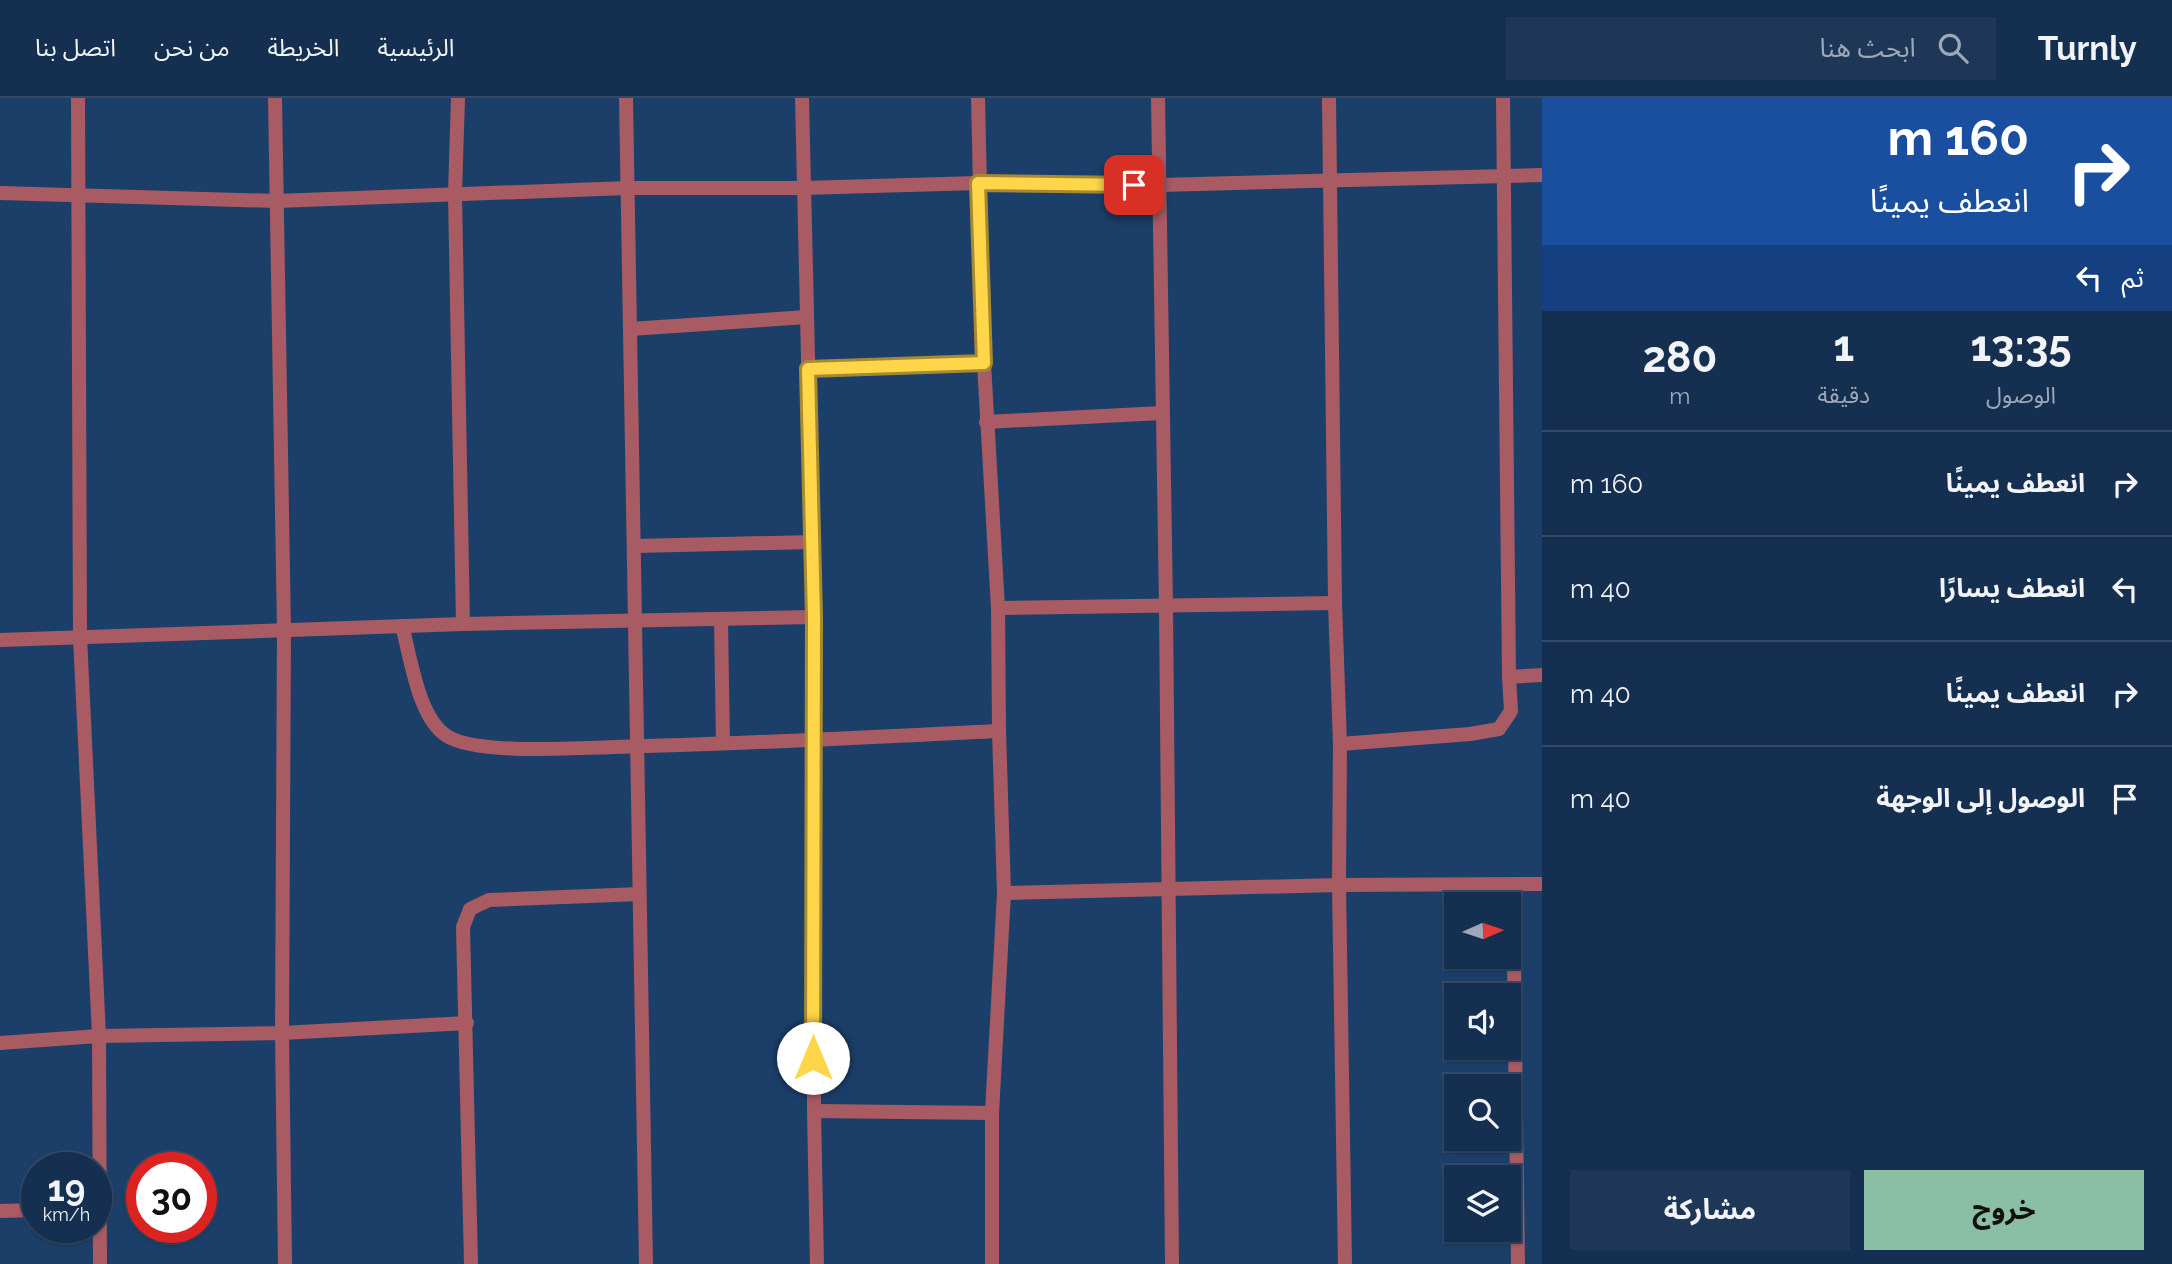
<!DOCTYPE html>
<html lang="ar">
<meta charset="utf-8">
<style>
body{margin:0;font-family:Raleway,"Noto Sans Arabic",sans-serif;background:#1e3757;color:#f1f3f6;direction:rtl;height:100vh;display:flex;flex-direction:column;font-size:26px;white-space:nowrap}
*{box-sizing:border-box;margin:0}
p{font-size:23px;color:#9da9b7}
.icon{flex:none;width:38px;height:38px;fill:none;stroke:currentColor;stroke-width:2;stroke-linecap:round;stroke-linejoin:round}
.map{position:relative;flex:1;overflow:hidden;direction:ltr}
.sheet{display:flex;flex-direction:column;background:#152f50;width:630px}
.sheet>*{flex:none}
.top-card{background:#1a4fa0;color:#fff;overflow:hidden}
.needle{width:46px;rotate:87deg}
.controls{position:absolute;left:1444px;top:794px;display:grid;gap:14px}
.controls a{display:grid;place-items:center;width:77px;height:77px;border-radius:0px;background:#152f50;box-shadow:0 2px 5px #0004,0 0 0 2px #344a67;font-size:35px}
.speed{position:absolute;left:21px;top:1054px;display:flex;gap:14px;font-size:35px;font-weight:700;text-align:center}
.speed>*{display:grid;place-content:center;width:91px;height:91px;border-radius:50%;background:#152f50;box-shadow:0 2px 5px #0004,0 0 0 2px #344a67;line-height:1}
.speed small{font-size:18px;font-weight:400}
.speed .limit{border:10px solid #d22;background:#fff;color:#111}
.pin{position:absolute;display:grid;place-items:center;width:60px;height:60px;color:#fff;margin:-30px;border-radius:14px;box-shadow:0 4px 10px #0006}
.me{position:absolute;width:77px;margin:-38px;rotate:0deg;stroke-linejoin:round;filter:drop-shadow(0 0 5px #0008)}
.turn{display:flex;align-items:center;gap:24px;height:147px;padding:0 28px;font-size:32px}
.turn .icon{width:91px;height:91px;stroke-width:2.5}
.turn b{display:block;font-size:49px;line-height:60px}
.then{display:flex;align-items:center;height:66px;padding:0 28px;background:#0003;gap:14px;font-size:26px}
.eta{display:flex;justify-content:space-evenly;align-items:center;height:119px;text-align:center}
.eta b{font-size:42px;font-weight:700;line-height:49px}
.primary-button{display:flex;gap:14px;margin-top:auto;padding:14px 28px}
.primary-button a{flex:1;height:80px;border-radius:0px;background:#8abfa5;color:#111;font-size:28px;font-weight:700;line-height:80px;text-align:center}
.primary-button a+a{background:#1e3757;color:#f1f3f6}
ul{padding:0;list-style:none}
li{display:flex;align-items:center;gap:21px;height:105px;padding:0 28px;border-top:2px solid #344a67}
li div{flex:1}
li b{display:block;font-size:26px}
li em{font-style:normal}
header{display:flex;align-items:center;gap:42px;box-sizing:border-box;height:98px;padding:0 35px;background:#152f50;border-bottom:2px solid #344a67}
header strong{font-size:33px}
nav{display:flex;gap:38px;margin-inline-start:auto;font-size:24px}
.search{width:490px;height:63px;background:#1e3757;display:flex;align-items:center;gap:18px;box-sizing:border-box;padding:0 24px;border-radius:0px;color:#9da9b7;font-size:26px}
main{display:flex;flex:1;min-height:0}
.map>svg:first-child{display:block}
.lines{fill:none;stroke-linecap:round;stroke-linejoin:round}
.minor{stroke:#a95b63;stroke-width:14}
.tertiary{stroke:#a95b63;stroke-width:14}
.route-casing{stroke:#a68a30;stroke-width:18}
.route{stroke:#ffd54a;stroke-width:12}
</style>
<header>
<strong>Turnly</strong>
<div class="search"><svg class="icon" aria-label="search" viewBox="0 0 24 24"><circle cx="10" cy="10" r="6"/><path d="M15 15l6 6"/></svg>ابحث هنا</div>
<nav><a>الرئيسية</a><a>الخريطة</a><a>من نحن</a><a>اتصل بنا</a></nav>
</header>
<main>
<section class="sheet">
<div class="top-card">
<div class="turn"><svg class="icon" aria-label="right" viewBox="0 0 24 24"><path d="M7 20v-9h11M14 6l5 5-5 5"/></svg><div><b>160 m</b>انعطف يمينًا</div></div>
<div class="then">ثم<svg class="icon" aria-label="left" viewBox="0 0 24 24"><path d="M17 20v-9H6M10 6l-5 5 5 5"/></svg></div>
</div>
<div class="eta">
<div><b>13:35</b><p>الوصول</p></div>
<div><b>1</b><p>دقيقة</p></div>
<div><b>280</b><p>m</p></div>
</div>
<ul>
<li><svg class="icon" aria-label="right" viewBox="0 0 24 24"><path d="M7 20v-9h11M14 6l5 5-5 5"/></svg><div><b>انعطف يمينًا</b></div><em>160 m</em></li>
<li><svg class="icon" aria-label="left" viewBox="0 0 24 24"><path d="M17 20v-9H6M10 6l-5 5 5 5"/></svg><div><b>انعطف يسارًا</b></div><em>40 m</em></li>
<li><svg class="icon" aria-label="right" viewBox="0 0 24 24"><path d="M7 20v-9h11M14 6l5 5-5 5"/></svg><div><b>انعطف يمينًا</b></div><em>40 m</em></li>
<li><svg class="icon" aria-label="arrive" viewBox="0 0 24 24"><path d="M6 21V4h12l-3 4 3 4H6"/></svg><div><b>الوصول إلى الوجهة</b></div><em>40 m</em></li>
</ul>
<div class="primary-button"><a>خروج</a><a>مشاركة</a></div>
</section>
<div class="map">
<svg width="1542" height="1166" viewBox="0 0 1542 1166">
<rect width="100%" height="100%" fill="#1c3f6a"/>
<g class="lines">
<!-- minor -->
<g class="minor">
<path d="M78,0L80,539L99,938L100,1166"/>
<path d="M458,0L455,96L463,526"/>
<path d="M626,0L646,1166"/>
<path d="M802,0L814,519V1013L817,1166"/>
<path d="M978,0L984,265L998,510L999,633L1004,795L992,1015V1166"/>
<path d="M1158,0L1166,509L1172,1166"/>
<path d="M1329,0L1335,505L1340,646L1339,787L1345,1166"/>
<path d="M1503,0L1509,579L1542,577"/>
<path d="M0,95L276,103L627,90H803L978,85L1160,87L1542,77"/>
<path d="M630,231L807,219"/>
<path d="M808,271L984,265"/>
<path d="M986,324L1162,315"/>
<path d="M635,448L812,444"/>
<path d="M998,510L1335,505"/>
<path d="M721,522L723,645"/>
<path d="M402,528C411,560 418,620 447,638C476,657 578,650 615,649C743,646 871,639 999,633"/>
<path d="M0,542L463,526L814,519"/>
<path d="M1340,646L1470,636L1499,631L1511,613L1509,579"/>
<path d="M1513,788L1518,1166"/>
<path d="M1004,795L1339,787L1542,786"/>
<path d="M0,945L99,938L282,935L467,925"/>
<path d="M814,1013L992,1015"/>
<path d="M0,1113L37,1112"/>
<path d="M471,1166L463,829L470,811L489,802L639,796"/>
</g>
<!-- tertiary -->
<path class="tertiary" d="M275,0L284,532L282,935L285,1166"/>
</g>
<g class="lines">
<!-- route casing -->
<g class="route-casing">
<path id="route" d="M813,960L814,519L808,271L984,265L978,85L1134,87"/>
</g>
<!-- route -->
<use href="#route" class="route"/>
</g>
</svg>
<div class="controls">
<a><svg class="needle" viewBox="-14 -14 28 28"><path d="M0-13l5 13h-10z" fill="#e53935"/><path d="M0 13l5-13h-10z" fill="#9da9b7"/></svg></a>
<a><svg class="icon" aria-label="sound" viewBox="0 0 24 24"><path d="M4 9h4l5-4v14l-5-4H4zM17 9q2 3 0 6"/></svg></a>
<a><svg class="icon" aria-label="search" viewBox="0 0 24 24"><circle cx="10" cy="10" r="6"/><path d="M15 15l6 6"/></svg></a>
<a><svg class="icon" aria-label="layers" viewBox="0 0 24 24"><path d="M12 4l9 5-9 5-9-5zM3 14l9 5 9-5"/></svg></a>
</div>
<div class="speed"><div>19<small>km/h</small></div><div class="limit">30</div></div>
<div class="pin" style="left:1134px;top:87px;background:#d93025"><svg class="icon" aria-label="arrive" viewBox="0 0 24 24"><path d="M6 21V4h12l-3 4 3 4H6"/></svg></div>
<svg class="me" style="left:813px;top:960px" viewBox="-20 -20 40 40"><circle r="19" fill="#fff"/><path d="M0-13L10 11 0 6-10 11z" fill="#ffd54a"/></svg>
</div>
</main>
